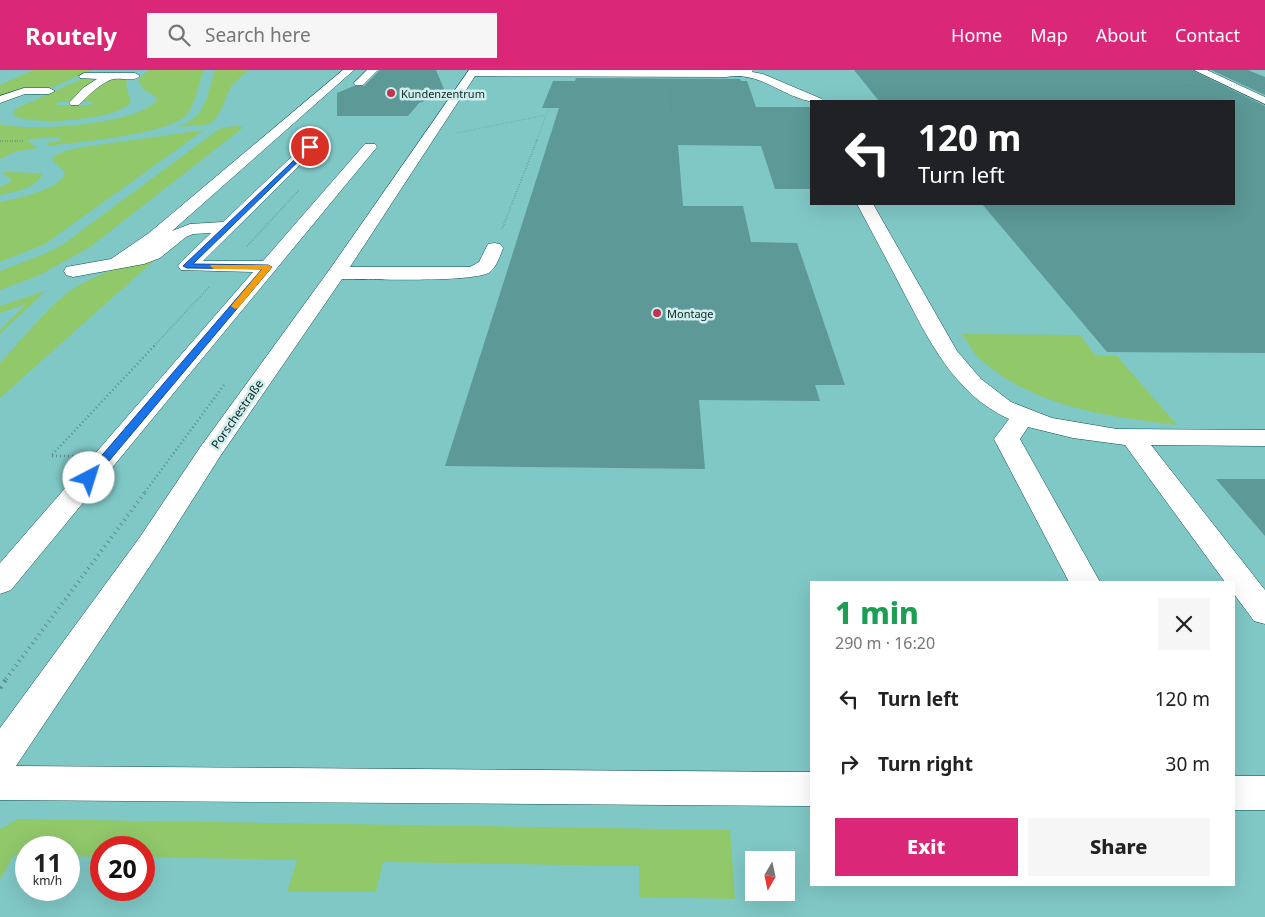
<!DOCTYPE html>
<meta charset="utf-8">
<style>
body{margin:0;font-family:"Noto Sans",sans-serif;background:#f6f6f6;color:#222;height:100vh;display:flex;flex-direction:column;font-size:19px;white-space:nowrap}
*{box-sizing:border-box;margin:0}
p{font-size:16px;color:#767676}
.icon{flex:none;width:28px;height:28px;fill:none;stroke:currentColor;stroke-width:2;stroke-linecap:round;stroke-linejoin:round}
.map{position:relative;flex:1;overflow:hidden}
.details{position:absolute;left:810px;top:511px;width:425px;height:305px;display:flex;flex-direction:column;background:#fff;border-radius:0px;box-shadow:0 5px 20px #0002}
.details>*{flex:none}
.banner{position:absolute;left:810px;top:30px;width:425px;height:105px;border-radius:0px;box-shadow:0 5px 20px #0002;background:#202124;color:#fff;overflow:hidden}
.needle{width:32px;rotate:189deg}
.tools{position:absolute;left:745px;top:781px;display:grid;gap:10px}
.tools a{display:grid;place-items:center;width:50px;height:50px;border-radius:0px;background:#fff;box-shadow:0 5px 20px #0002;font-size:25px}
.speed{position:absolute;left:15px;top:766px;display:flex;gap:10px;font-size:25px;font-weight:700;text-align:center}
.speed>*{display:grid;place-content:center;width:65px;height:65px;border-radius:50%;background:#fff;box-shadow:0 5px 20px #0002;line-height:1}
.speed small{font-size:12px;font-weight:400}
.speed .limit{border:8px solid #d22;background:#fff;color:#111}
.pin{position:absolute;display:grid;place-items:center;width:42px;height:42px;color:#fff;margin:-21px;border:2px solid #fff;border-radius:50%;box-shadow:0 1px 5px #0007}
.me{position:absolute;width:55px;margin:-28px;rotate:40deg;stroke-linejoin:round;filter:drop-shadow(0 0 4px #0008)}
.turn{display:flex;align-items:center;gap:18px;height:105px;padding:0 25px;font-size:22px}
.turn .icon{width:65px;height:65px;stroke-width:2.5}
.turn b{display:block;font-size:35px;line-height:42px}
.round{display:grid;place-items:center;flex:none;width:52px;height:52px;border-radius:0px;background:#f6f6f6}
.headline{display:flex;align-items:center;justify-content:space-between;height:85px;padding:0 25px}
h1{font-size:30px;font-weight:800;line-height:38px;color:#1e9e55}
.primary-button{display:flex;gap:10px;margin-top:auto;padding:10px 25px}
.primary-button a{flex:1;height:58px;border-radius:0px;background:#db2777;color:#fff;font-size:20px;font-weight:800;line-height:58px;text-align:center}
.primary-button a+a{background:#f6f6f6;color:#222}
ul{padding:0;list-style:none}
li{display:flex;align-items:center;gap:15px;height:65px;padding:0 25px}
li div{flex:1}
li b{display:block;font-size:19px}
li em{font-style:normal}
header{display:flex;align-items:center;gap:30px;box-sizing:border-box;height:70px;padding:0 25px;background:#db2777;color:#fff}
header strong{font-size:24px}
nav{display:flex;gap:28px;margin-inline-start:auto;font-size:18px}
.search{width:350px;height:45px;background:#f6f6f6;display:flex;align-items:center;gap:12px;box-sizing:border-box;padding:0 18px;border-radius:0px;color:#767676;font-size:19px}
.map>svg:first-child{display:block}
.built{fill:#80c8c6;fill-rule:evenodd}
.green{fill:#90c86a}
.building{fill:#5c9997}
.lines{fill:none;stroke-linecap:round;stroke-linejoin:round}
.minor-casing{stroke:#0b504f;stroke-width:1}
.path-far4{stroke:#5c8b8a;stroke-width:1;stroke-dasharray:0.5 2;stroke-linecap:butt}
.path-far3{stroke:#5c8b8a;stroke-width:2;stroke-dasharray:0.5 2;stroke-linecap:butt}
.path-far2{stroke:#5c8b8a;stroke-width:2.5;stroke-dasharray:1 3;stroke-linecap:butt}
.path-far1{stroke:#5c8b8a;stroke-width:4;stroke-dasharray:1 4.5;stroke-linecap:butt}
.path{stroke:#5c8b8a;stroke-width:4.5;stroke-dasharray:2 5.5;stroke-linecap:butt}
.minor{fill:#fff;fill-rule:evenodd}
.path-bridge{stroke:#5c8b8a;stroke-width:1;stroke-dasharray:0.5 2;stroke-linecap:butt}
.route{fill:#1a73e8;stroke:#114b97}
.slow{fill:#f59e0b}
.poi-dot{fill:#c43451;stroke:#d0eeed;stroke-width:2}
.labels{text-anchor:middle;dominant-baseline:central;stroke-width:5;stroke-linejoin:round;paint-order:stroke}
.far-poi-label{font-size:11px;fill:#0b2424;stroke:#d0eeed;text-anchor:start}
.street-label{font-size:12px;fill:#0b2424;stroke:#d0eeed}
</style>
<header>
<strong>Routely</strong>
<div class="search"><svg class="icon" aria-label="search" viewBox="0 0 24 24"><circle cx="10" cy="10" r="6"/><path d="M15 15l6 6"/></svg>Search here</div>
<nav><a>Home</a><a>Map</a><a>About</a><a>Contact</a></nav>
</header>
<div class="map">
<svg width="1265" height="847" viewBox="0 0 1265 847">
<rect width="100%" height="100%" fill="#96d4d2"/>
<!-- built -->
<path class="built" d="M0,0H1265V847H0ZM811,31H1234V134H811ZM811,512H1234V815H811ZM26,778H69V820H26ZM101,778H144V820H101ZM754,790H786V822H754Z"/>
<!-- green -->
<g class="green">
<path d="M33,0H92L49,19L0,29V15Z"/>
<path d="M148,0H204C199,13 196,31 188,43C172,65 77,72 48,76L46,73L60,71V67L31,69L24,72L30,71L31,74L38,78L15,82L21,79L0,89V54C29,62 138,55 157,30L155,26L143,19L138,10Z"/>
<path d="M215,0H248L231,16L220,42L211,54L178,57C208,45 206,27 215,0Z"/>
<path d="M86,7H96L92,10H101L74,32H58L56,35H89L94,32H78L105,10C113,10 120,7 128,7L126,16L131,32C118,50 32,57 13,45V42L17,38Z"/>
<path d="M234,56L244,57L90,177L40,205L0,220V201L44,184L62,175L219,59Z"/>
<path d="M204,60L45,174L0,192V132C15,129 63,119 65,102L52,90L53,87L65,81L83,77Z"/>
<path d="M2,102L40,103L42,105C35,119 13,122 0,125V117L11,112V110Z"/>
<path d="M168,178L0,328V293C20,272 49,235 73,219C102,200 137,194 168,178Z"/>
<path d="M45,221L0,264V260L26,234L0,243V236Z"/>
<path d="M962,264L1080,265L1095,285L1117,286L1177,355C1107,347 1034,337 980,289C973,283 968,272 962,264Z"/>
<path d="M18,749L730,760L735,829L639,827V796L383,792L376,822H287L297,790L144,787V778H101V787L69,786V778H26V785H14L0,809V759Z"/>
</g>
<!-- building -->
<g class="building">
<path d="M380,0H436L446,24L419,33L408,46H337V23L354,16H364Z"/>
<path d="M854,0H1192L1265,36V283L1107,282L982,134H1234V31H879Z"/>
<path d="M1211,0H1248L1265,7V25Z"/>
<path d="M576,8L740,9L741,11H747L756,37H811V119H775L761,76L678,75L683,136H743L751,172L797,173L845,315H815L820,331L699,330L705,399L445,396L559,38H542L553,11H575Z"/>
<path d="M1216,409H1265V466Z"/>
</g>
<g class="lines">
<!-- minor casing -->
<g class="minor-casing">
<g id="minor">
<path d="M343,0H354L172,161L190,154L223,152L305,74H315L317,77L315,80L203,191H263L365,74H375L377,77L11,520L0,524V493L253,202L181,200L178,196L181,192L211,163L193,164L186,167L160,188L144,194L73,207L66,205L64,201L66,197L111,189L149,163Z"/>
<path d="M367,0H378L363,15H355L354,13Z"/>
<path d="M469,0H753L752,2L763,4L822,29L824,31C820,31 811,32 809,31C780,25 759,1 726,7L475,6L350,197H470L479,192L488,174L494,173L500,174L503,178C500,186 497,196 490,202C475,213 367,209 342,209L221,385L160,481L16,696L811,702V736L0,730V658L140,467L199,379L330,199Z"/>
<path d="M1194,0H1207L1265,27V34Z"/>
<path d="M84,3H135L140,6C132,13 119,6 110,10C97,16 88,26 79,35H71L69,33L83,18L97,9L80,8L79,6Z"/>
<path d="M24,18H49L55,21L49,24H25L0,33V26Z"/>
<path d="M857,134H873L957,281L981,309L1011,332L1052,348L1117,359L1265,360V376L1151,375L1265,520V554L1254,551L1234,524V512H1225L1125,375L1073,368L1028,357L1020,369L1100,512H1069L994,369L1009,349C954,324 928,269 902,219C887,190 872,162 857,134Z"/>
<rect x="1234" y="706" width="31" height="34"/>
</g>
</g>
<!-- path-far4 -->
<g class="path-far4">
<path d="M670,20L672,41"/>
<path d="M457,63L546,45L550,38"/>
<path d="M0,71H24"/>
<path d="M536,71L546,46"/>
</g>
<!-- path-far3 -->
<g class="path-far3">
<path d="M0,71H24"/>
<path d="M502,159L537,70"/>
<path d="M247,176L299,120"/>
<path d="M154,276L209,217"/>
</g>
<!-- path-far2 -->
<g class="path-far2">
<path d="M73,386H51L155,275"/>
<path d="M145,422L224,315"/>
</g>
<!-- path-far1 -->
<path class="path-far1" d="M6,609L146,421"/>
<!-- path -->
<path class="path" d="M0,618L7,608"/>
<!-- minor -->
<use href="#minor" class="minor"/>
<!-- path-bridge -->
<path class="path-bridge" d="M1164,15H1265"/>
</g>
<!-- route -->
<path class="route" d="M310,75L312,78L193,194L268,195L272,197L93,410H85L84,408L85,405L262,199L187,198L183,196Z"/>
<!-- slow -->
<path class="slow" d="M211,195H268L272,197L238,238L235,239L231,236L262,199H214L210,196Z"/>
<!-- markers -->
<g class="poi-dot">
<circle cx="391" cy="23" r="5"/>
<circle cx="657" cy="243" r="5"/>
</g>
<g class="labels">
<!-- far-poi labels -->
<g class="far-poi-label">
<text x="401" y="23">Kundenzentrum</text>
<text x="667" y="243">Montage</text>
</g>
<!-- street labels -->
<g class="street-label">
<text transform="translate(237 344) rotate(-55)">Porschestraße</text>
</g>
</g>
</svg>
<div class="tools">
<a><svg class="needle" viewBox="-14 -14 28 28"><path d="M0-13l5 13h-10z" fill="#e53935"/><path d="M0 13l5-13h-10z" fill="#767676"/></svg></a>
</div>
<div class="speed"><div>11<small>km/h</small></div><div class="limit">20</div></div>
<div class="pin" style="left:310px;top:77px;background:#d93025"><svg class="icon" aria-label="arrive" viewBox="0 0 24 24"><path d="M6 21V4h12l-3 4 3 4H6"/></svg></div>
<svg class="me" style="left:89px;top:408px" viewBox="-20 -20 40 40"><circle r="19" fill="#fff"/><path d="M0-13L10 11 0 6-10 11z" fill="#1a73e8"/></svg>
<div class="banner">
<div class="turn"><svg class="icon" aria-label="left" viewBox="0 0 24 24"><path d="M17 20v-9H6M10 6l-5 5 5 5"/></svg><div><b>120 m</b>Turn left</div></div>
</div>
<section class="details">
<div class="headline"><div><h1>1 min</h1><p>290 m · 16:20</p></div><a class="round"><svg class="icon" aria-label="close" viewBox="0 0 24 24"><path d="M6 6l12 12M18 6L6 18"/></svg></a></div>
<ul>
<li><svg class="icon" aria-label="left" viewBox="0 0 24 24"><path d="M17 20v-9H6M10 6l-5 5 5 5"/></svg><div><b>Turn left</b></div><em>120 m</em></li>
<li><svg class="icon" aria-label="right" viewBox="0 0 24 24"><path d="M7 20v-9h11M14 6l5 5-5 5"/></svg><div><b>Turn right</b></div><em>30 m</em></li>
</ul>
<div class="primary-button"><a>Exit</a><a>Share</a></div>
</section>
</div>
